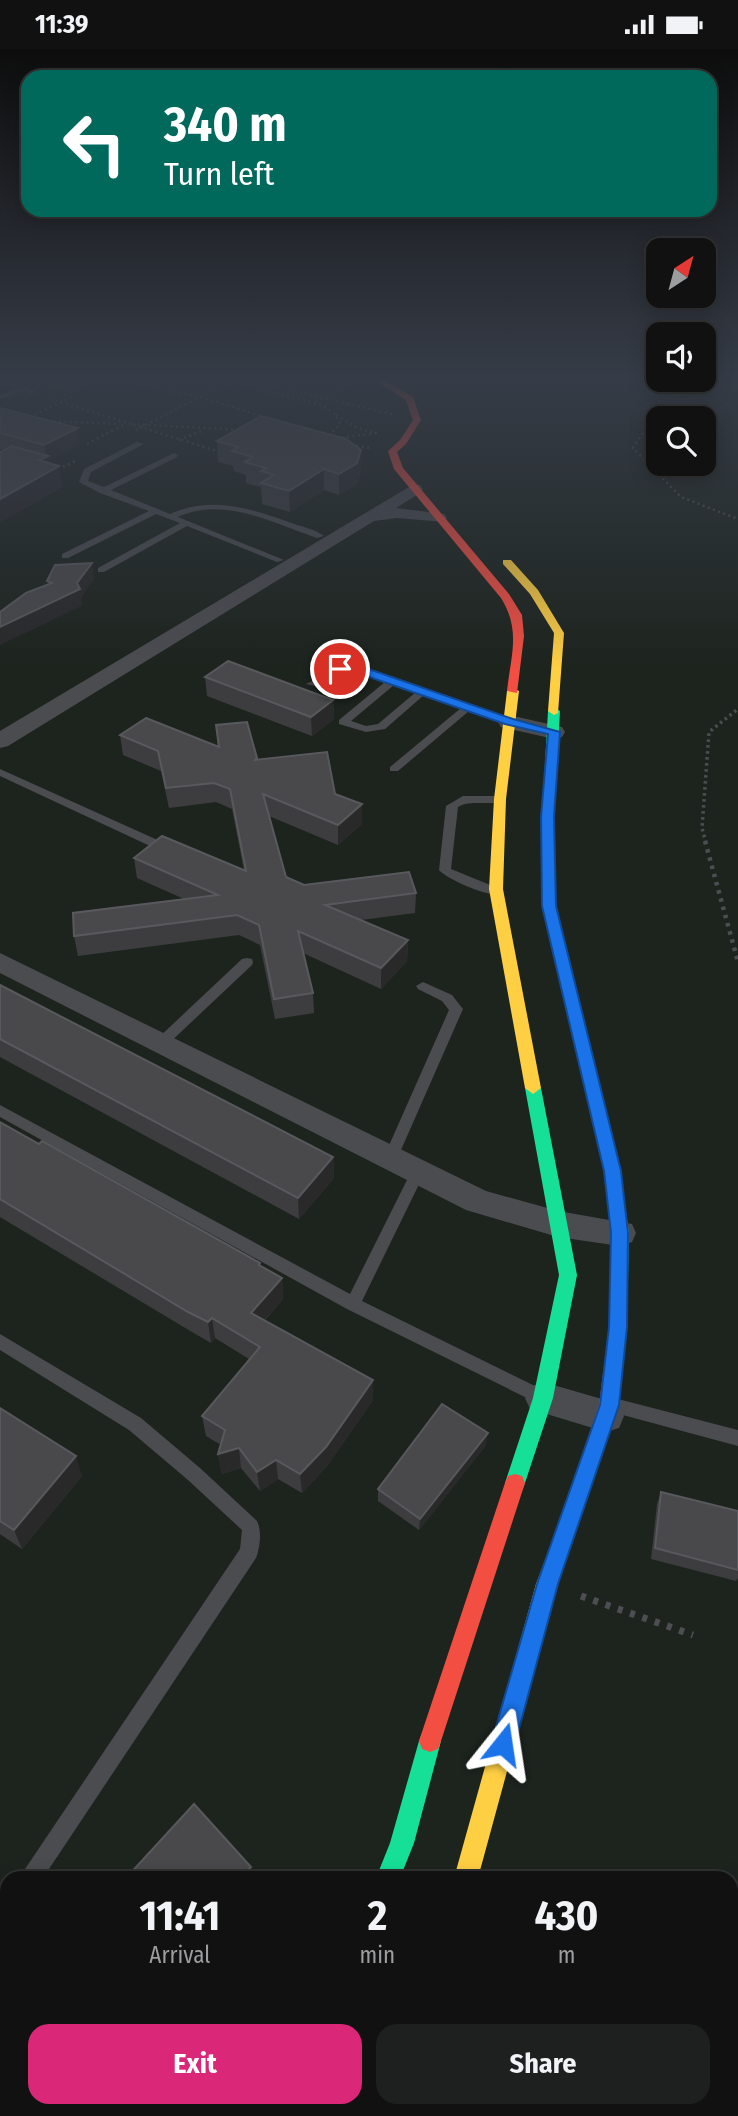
<!DOCTYPE html>
<style>
body{margin:0;font-family:"Fira Sans Condensed",sans-serif;background:#1e1f1f;color:#f1f3f6;height:100vh;display:flex;flex-direction:column;font-size:26px;white-space:nowrap}
*{box-sizing:border-box;margin:0}
p{font-size:23px;color:#9c9d9f}
.icon{flex:none;width:38px;height:38px;fill:none;stroke:currentColor;stroke-width:2;stroke-linecap:round;stroke-linejoin:round}
.map{position:relative;flex:1;overflow:hidden}
.panel{position:absolute;left:0px;top:1822px;width:738px;height:247px;display:flex;flex-direction:column;background:#111;border-radius:21px 21px 0 0;box-shadow:0 4px 18px #0003,0 0 0 2px #303131}
.panel>*{flex:none}
.guide{position:absolute;left:21px;top:21px;width:696px;height:147px;border-radius:21px;box-shadow:0 4px 18px #0003,0 0 0 2px #303131;background:#00695c;color:#fff;overflow:hidden}
.needle{width:46px;rotate:36deg}
.buttons{position:absolute;left:646px;top:189px;display:grid;gap:14px}
.buttons a{display:grid;place-items:center;width:70px;height:70px;border-radius:14px;background:#111;box-shadow:0 4px 18px #0003,0 0 0 2px #303131;font-size:35px}
.pin{position:absolute;display:grid;place-items:center;width:60px;height:60px;color:#fff;margin:-30px;border:4px solid #fff;border-radius:50%;box-shadow:0 2px 7px #0007}
.me{position:absolute;width:77px;margin:-38px;rotate:15deg;stroke-linejoin:round;filter:drop-shadow(0 0 5px #0008)}
.turn{display:flex;align-items:center;gap:24px;height:147px;padding:0 28px;font-size:32px}
.turn .icon{width:91px;height:91px;stroke-width:2.5}
.turn b{display:block;font-size:49px;line-height:60px}
.eta{display:flex;justify-content:space-evenly;align-items:center;height:119px;text-align:center}
.eta b{font-size:42px;font-weight:700;line-height:49px}
.cta{display:flex;gap:14px;margin-top:auto;padding:14px 28px}
.cta a{flex:1;height:80px;border-radius:21px;background:#db2777;color:#fff;font-size:28px;font-weight:700;line-height:80px;text-align:center}
.cta a+a{background:#1e1f1f;color:#f1f3f6}
.status{display:flex;justify-content:space-between;align-items:center;height:49px;padding:0 35px;background:#111;direction:ltr}
.status svg{height:19px;fill:currentColor}
.map>svg:first-child{display:block}
.green{fill:#1d241e;fill-rule:evenodd}
.lines{fill:none;stroke-linecap:round;stroke-linejoin:round}
.path-far3{stroke:#4d4e52;stroke-width:2.5;stroke-dasharray:2 3.5;stroke-linecap:butt}
.path-far2{stroke:#4d4e52;stroke-width:3.5;stroke-dasharray:2.5 3.5;stroke-linecap:butt}
.path-far1{stroke:#4d4e52;stroke-width:4.5;stroke-dasharray:3.5 5;stroke-linecap:butt}
.path{stroke:#4d4e52;stroke-width:7;stroke-dasharray:5 8;stroke-linecap:butt}
.lane{fill:#4b4c50;fill-rule:evenodd}
.street{fill:#4b4c50;fill-rule:evenodd}
.fast{fill:#16e098;fill-rule:evenodd}
.slow{fill:#ffcf43;fill-rule:evenodd}
.jam{fill:#f24e42;fill-rule:evenodd}
.wall{fill:#3d3d3f}
.shaded-wall{fill:#29292a}
.building{fill:#49494c;stroke:#58595d;stroke-width:2}
.route{fill:#1a73e8;stroke:#114b97;stroke-width:2}
</style>
<div class="status"><b>11:39</b><svg viewBox="0 0 49 12"><path d="M0 12V9h3v3zM5 12V6h3v6zM10 12V3h3v9zM15 12V0h3v12zM26 1h20v11H26zM47 4h2v5h-2z"/></svg></div>
<div class="map">
<svg width="738" height="2067" viewBox="0 0 738 2067">
<rect width="100%" height="100%" fill="#171717"/>
<!-- green -->
<path class="green" d="M0,331H738V2067H0ZM658,369H704V415H658ZM7,1829H732V2062H7Z"/>
<g class="lines">
<!-- path-far3 -->
<g class="path-far3">
<path d="M120,331L200,348L278,372"/>
<path d="M257,331L324,349L313,354"/>
<path d="M356,331L324,349L392,365"/>
<path d="M650,331L661,356L633,399L681,448L738,470"/>
<path d="M45,348L223,404"/>
<path d="M336,366L357,379L376,384L338,389"/>
<path d="M30,368L72,348"/>
<path d="M48,372L120,375"/>
<path d="M132,375L242,381"/>
<path d="M136,381L231,332L323,357L335,365L340,375L327,389"/>
<path d="M179,391L204,381"/>
<path d="M87,395L125,375"/>
<path d="M351,396L370,399"/>
<path d="M63,418L75,412"/>
</g>
<!-- path-far2 -->
<path class="path-far2" d="M706,794L702,779L709,683L738,660"/>
<!-- path-far1 -->
<path class="path-far1" d="M705,792L738,913"/>
<!-- path -->
<path class="path" d="M581,1547L693,1586"/>
<!-- lane -->
<g class="lane">
<path d="M0,331L35,341L36,343L32,345L23,342L0,350V346L16,340L0,334Z"/>
<path d="M137,393L144,395L91,423L88,432L104,438L174,404L178,406L177,408L111,441L170,465C212,446 253,460 294,475C304,478 316,481 324,487L317,489C273,474 224,447 178,468L284,511L277,513L187,477L104,523H98V519L180,474L156,465L68,509H62V505L149,462L100,444L79,433L84,420Z"/>
<path d="M348,615L427,640L514,673L509,676L469,662L398,722H390V718L461,659L424,646L385,680L366,683L339,675V671L385,633L349,621L315,637L306,635ZM394,636L416,643L378,675L366,677L351,672Z"/>
<path d="M0,720L173,798L175,801L173,804H165L0,727Z"/>
<path d="M463,747H500L506,750C492,759 472,749 458,758L451,820L500,840L502,843L500,846C487,847 448,831 439,821L446,757Z"/>
<path d="M247,909L252,910L253,913L252,916L166,997H156L154,994L156,991L242,910Z"/>
<path d="M423,933L452,946L463,960L397,1110L395,1114H385L383,1110L449,961L442,952L418,940L416,937Z"/>
<path d="M0,1056L350,1245L413,1119H423L425,1123L362,1252L545,1342L548,1347L545,1352L539,1355L533,1352L347,1260L0,1068Z"/>
<path d="M0,1285L141,1369L200,1419L257,1472C262,1482 260,1499 256,1509L43,1829H19L240,1500L242,1481L188,1431L129,1381L0,1301Z"/>
<path d="M614,1349L738,1381V1397L608,1362L605,1357L608,1352Z"/>
<path d="M7,1852V1882L0,1885V1855Z"/>
</g>
<!-- street -->
<g class="street">
<path d="M414,435L420,436L423,440L420,444L396,459L444,465L447,469L444,473L397,469L374,472L8,697L0,699V682Z"/>
<path d="M509,666L562,678L565,683L562,688L554,690L501,678L498,673L501,668Z"/>
<path d="M0,904L486,1142L558,1162L632,1175L636,1184L632,1193L620,1197L558,1188L466,1161L0,924Z"/>
<path d="M543,1333L619,1355L624,1367L619,1379L606,1383L530,1360L525,1349L530,1338Z"/>
</g>
<!-- fast -->
<g class="fast">
<path d="M554,658L560,662L554,768L556,857L620,1122L629,1184L628,1232L625,1237L619,1239L613,1237L610,1232L611,1184L604,1122L542,857V768L548,662Z"/>
<path d="M533,1033L541,1039L577,1226L553,1349L525,1434L522,1441L515,1443L508,1441L505,1434L533,1349L559,1226L525,1039Z"/>
<path d="M430,1681L438,1684L441,1692L414,1794L400,1829H376L390,1794L419,1692L422,1684Z"/>
<path d="M0,2053L7,2055V2062H12L13,2067H0Z"/>
<path d="M283,2062H309L307,2067H281Z"/>
</g>
<!-- slow -->
<g class="slow">
<path d="M503,511H511L538,541L564,584L558,664L554,666L548,662L554,584L530,545L503,515Z"/>
<path d="M513,639L519,642L506,750L503,840L541,1039L533,1045L525,1039L489,840L494,750L507,642Z"/>
<path d="M566,1472L573,1475L576,1482L558,1535L478,1829H454L536,1535L559,1475Z"/>
</g>
<!-- jam -->
<g class="jam">
<path d="M375,331H384L413,348L421,371L406,395L397,403L403,419L509,545L522,566L524,587L517,644L507,642C511,606 521,581 501,549L394,420L388,402L400,391L413,371L406,351Z"/>
<path d="M619,1225L625,1227L628,1232L627,1278L619,1356L576,1482L573,1489L566,1492L559,1489L556,1482L599,1356L609,1278L610,1232L613,1227Z"/>
<path d="M515,1425L522,1427L525,1434L441,1692L438,1700L430,1703L422,1700L419,1692L505,1434L508,1427Z"/>
<path d="M380,2062H406L404,2067H378Z"/>
</g>
</g>
<!-- wall -->
<g class="wall">
<path d="M28,331H98L72,343Z"/>
<path d="M0,359L80,395L48,412L49,414L59,417L62,438L0,473V403L4,401L0,400Z"/>
<path d="M217,392L361,422L357,435L339,446L324,441L290,463L262,455L261,438L246,434V426L234,422L233,417L218,413Z"/>
<path d="M205,628L333,651L334,670L312,687L207,647Z"/>
<path d="M216,676L257,711L335,745L362,775L338,796L269,767L286,828L304,836L416,844L415,864L361,871L408,891L407,912L381,940L303,904L313,944L314,964L275,970L260,896L239,886L78,907L74,887L184,850L137,829L134,809L244,821L232,760L216,753L169,759L161,722L123,706L120,686L218,698Z"/>
<path d="M0,936L333,1108L334,1129L299,1170L0,1008Z"/>
<path d="M0,1073L282,1229L283,1250L265,1271L373,1351L327,1417L302,1444L278,1430L260,1442L241,1419L222,1425L218,1405L221,1396L206,1387L202,1367L249,1310L215,1289L211,1294L192,1283L0,1168Z"/>
<path d="M0,1359L82,1427L22,1500L0,1485Z"/>
<path d="M486,1396L419,1481L378,1452V1440Z"/>
<path d="M661,1443L738,1462V1529L736,1532L651,1510L657,1455Z"/>
<path d="M595,2062H732L738,2067H594Z"/>
</g>
<!-- shaded-wall -->
<g class="shaded-wall">
<path d="M70,331H98L72,343Z"/>
<path d="M78,379L80,395L48,412L50,422L59,417L62,438L0,473V450L39,411L46,407L44,396Z"/>
<path d="M361,401V422L357,435L339,446V425Z"/>
<path d="M324,420V441L290,463L289,442Z"/>
<path d="M92,514L94,530L81,549L82,557L0,596V578L77,534Z"/>
<path d="M333,651L334,670L312,687L311,668Z"/>
<path d="M362,755V775L338,796V776Z"/>
<path d="M408,891L407,912L381,940V919Z"/>
<path d="M333,1108L334,1129L299,1170L298,1149Z"/>
<path d="M282,1229L283,1250L253,1284L251,1264Z"/>
<path d="M212,1269L215,1289L211,1294L208,1273Z"/>
<path d="M373,1331V1351L327,1417L302,1444L300,1425Z"/>
<path d="M488,1384L486,1396L419,1481L420,1470Z"/>
<path d="M239,1399L241,1419L222,1425L218,1405Z"/>
<path d="M76,1407L82,1427L22,1500L14,1481Z"/>
<path d="M276,1411L278,1430L260,1442L257,1423Z"/>
<path d="M251,1818L253,1829H241Z"/>
</g>
<!-- building -->
<g class="building">
<path d="M0,359L78,379L44,396L0,384Z"/>
<path d="M261,367L346,390L361,401L357,414L339,425L324,420L289,442L261,434L274,426L261,422L266,419L245,413L253,408L232,402L238,398L217,392Z"/>
<path d="M12,397L48,407L39,411L59,417L0,450V403Z"/>
<path d="M92,514L77,534L80,540L0,578V563L26,544L52,534L47,532L55,516Z"/>
<path d="M228,612L333,651L311,668L205,628Z"/>
<path d="M146,669L219,698L216,676L247,673L257,709L255,711L327,703L335,745L362,755L338,776L263,745L286,828L304,836L409,823L416,844L325,856L408,891L381,919L298,882L313,944L274,950L259,876L237,866L74,887L73,864L218,846L134,809L162,787L246,822L230,740L214,734L166,739L158,702L120,686Z"/>
<path d="M0,936L333,1108L298,1149L0,990Z"/>
<path d="M0,1073L39,1095L42,1092L260,1214L259,1216L282,1229L251,1264L373,1331L326,1398L300,1425L276,1411L257,1423L239,1399L218,1405L225,1381L202,1367L260,1298L212,1269L208,1273L188,1263L0,1150Z"/>
<path d="M442,1355L488,1384L420,1470L378,1440Z"/>
<path d="M0,1359L76,1407L14,1481L0,1472Z"/>
<path d="M661,1443L738,1462V1521L655,1499Z"/>
<path d="M194,1755L251,1818L241,1829H126Z"/>
<path d="M732,1931L738,1934V2067H599L601,2062H732Z"/>
</g>
<!-- sky -->
<linearGradient id="sky" x2="0" y2="1"><stop stop-color="#0d0d0d"/><stop offset="0.53" stop-color="#363c47"/><stop offset="1" stop-color="#363c47" stop-opacity="0"/></linearGradient>
<rect width="738" height="620" fill="url(#sky)"/>
<!-- route -->
<path class="route" d="M340,617H360L513,670L560,683L554,768L556,857L621,1122L628,1184L627,1278L619,1356L558,1535L515,1695L511,1704L503,1707L495,1704L491,1695L537,1535L600,1356L609,1278L611,1184L604,1122L542,857L541,768L548,685L505,675L355,623H336L334,620Z"/>
</svg>
<div class="buttons">
<a><svg class="needle" viewBox="-14 -14 28 28"><path d="M0-13l5 13h-10z" fill="#e53935"/><path d="M0 13l5-13h-10z" fill="#9c9d9f"/></svg></a>
<a><svg class="icon" aria-label="sound" viewBox="0 0 24 24"><path d="M4 9h4l5-4v14l-5-4H4zM17 9q2 3 0 6"/></svg></a>
<a><svg class="icon" aria-label="search" viewBox="0 0 24 24"><circle cx="10" cy="10" r="6"/><path d="M15 15l6 6"/></svg></a>
</div>
<div class="pin" style="left:340px;top:620px;background:#d93025"><svg class="icon" aria-label="arrive" viewBox="0 0 24 24"><path d="M6 21V4h12l-3 4 3 4H6"/></svg></div>
<svg class="me" style="left:503px;top:1695px" viewBox="-20 -20 40 40"><path d="M0-17L14 15 0 8-14 15z" fill="#1a73e8" stroke="#fff" stroke-width="4"/></svg>
<div class="guide">
<div class="turn"><svg class="icon" aria-label="left" viewBox="0 0 24 24"><path d="M17 20v-9H6M10 6l-5 5 5 5"/></svg><div><b>340 m</b>Turn left</div></div>
</div>
<section class="panel">
<div class="eta">
<div><b>11:41</b><p>Arrival</p></div>
<div><b>2</b><p>min</p></div>
<div><b>430</b><p>m</p></div>
</div>
<div class="cta"><a>Exit</a><a>Share</a></div>
</section>
</div>
